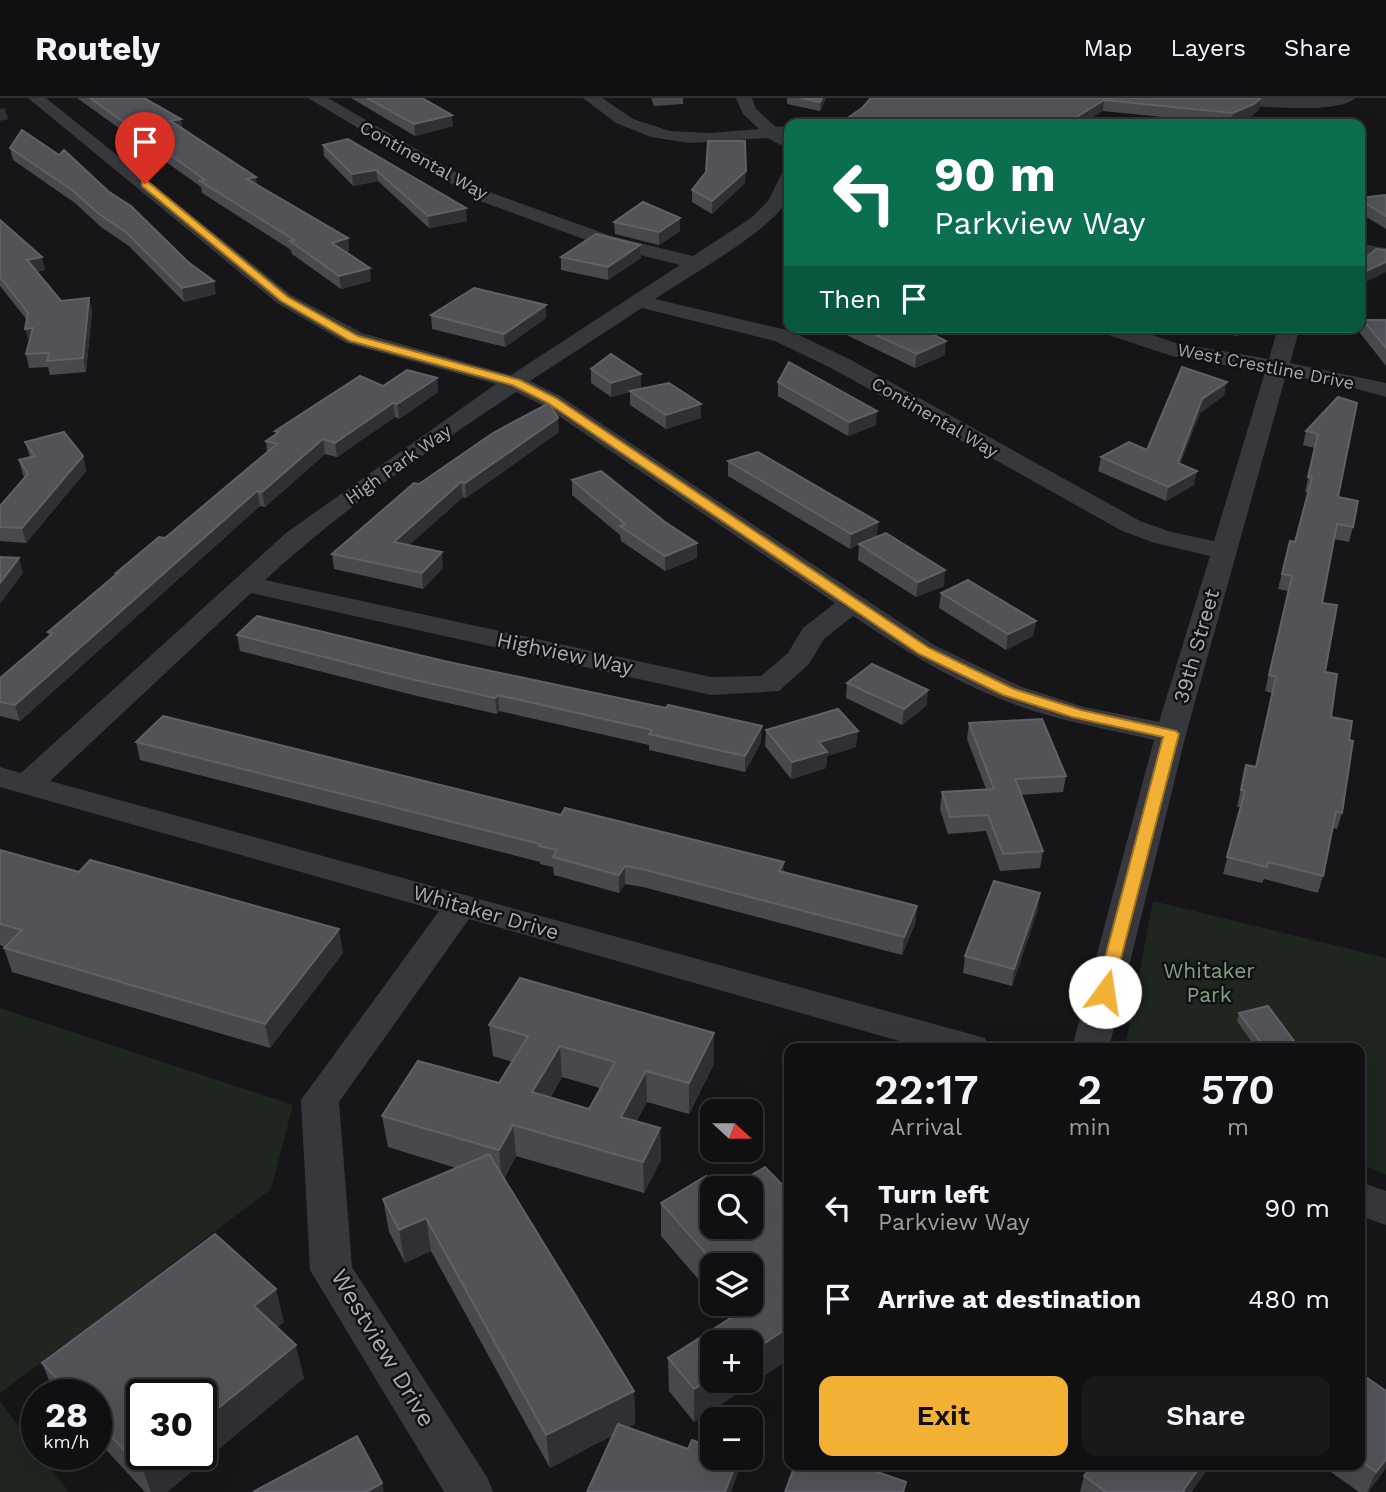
<!DOCTYPE html>
<meta charset="utf-8">
<style>
body{margin:0;font-family:"Work Sans",sans-serif;background:#19191b;color:#f1f3f6;height:100vh;display:flex;flex-direction:column;font-size:26px;white-space:nowrap}
*{box-sizing:border-box;margin:0}
p{font-size:23px;color:#9c9d9f}
.icon{flex:none;width:38px;height:38px;fill:none;stroke:currentColor;stroke-width:2;stroke-linecap:round;stroke-linejoin:round}
.map{position:relative;flex:1;overflow:hidden}
.details{position:absolute;left:784px;top:945px;width:581px;height:427px;display:flex;flex-direction:column;background:#101012;border-radius:14px;box-shadow:0 7px 28px #0002,0 0 0 2px #303032}
.details>*{flex:none}
.guide{position:absolute;left:784px;top:21px;width:581px;height:214px;border-radius:14px;box-shadow:0 7px 28px #0002,0 0 0 2px #303032;background:#0b6e4f;color:#fff;overflow:hidden}
.needle{width:46px;rotate:111deg}
.buttons{position:absolute;left:700px;top:1001px;display:grid;gap:14px}
.buttons a{display:grid;place-items:center;width:63px;height:63px;border-radius:14px;background:#101012;box-shadow:0 7px 28px #0002,0 0 0 2px #303032;font-size:35px}
.speed{position:absolute;left:21px;top:1281px;display:flex;gap:14px;font-size:35px;font-weight:700;text-align:center}
.speed>*{display:grid;place-content:center;width:91px;height:91px;border-radius:50%;background:#101012;box-shadow:0 7px 28px #0002,0 0 0 2px #303032;line-height:1}
.speed small{font-size:18px;font-weight:400}
.speed .limit{border:4px solid #111;border-radius:10px;background:#fff;color:#111}
.pin{position:absolute;display:grid;place-items:center;width:60px;height:60px;color:#fff;margin:-72px -30px;border-radius:50% 50% 50% 0;rotate:-45deg;box-shadow:0 0 7px #0007}
.pin .icon{rotate:45deg}
.me{position:absolute;width:77px;margin:-38px;rotate:14deg;stroke-linejoin:round;filter:drop-shadow(0 0 5px #0008)}
.turn{display:flex;align-items:center;gap:24px;height:147px;padding:0 35px;font-size:32px}
.turn .icon{width:91px;height:91px;stroke-width:2.5}
.turn b{display:block;font-size:49px;line-height:60px}
.then{display:flex;align-items:center;height:66px;padding:0 35px;background:#0003;gap:14px;font-size:26px}
.eta{display:flex;justify-content:space-evenly;align-items:center;height:119px;text-align:center}
.eta b{font-size:42px;font-weight:600;line-height:49px}
.cta{display:flex;gap:14px;margin-top:auto;padding:14px 35px}
.cta a{flex:1;height:80px;border-radius:14px;background:#f2b134;color:#111;font-size:28px;font-weight:600;line-height:80px;text-align:center}
.cta a+a{background:#19191b;color:#f1f3f6}
ul{padding:0;list-style:none}
li{display:flex;align-items:center;gap:21px;height:91px;padding:0 35px}
li div{flex:1}
li b{display:block;font-size:26px}
li em{font-style:normal}
header{display:flex;align-items:center;gap:42px;box-sizing:border-box;height:98px;padding:0 35px;background:#101012;border-bottom:2px solid #303032}
header strong{font-size:33px}
nav{display:flex;gap:38px;margin-inline-start:auto;font-size:24px}
.map>svg:first-child{display:block}
.green{fill:#1e261f}
.lines{fill:none;stroke-linecap:round;stroke-linejoin:round}
.minor{fill:#37383d;fill-rule:evenodd}
.wall{fill:#47494d;fill-rule:evenodd}
.shaded-wall{fill:#2f3033}
.building{fill:#525359;stroke:#5f6168;stroke-width:2;fill-rule:evenodd}
.route{fill:#f2b134;stroke:#9d7322;stroke-width:2}
.labels{text-anchor:middle;dominant-baseline:central;stroke-width:5;stroke-linejoin:round;paint-order:stroke}
.far-street-label{font-size:18px;fill:#a8adb8;stroke:#111113}
.street-label{font-size:21px;fill:#a8adb8;stroke:#111113}
.park-label{font-size:21px;fill:#7fa381;stroke:#111113}
.near-street-label{font-size:24px;fill:#a8adb8;stroke:#111113}
</style>
<header>
<strong>Routely</strong>
<nav><a>Map</a><a>Layers</a><a>Share</a></nav>
</header>
<div class="map">
<svg width="1386" height="1394" viewBox="0 0 1386 1394">
<rect width="100%" height="100%" fill="#161618"/>
<!-- green -->
<g class="green">
<path d="M1153,803L1386,860V1077L1360,1066V950H1125Z"/>
<path d="M0,910L293,1007L271,1091L0,1295Z"/>
<path d="M0,1304L37,1352V1356H40L69,1394H0Z"/>
</g>
<g class="lines">
<!-- minor -->
<g class="minor">
<path d="M28,0H46L291,197L362,235L511,277L680,167L597,146L480,103L308,0H328L492,95L611,138L693,158L751,120L768,103L783,73L789,72C789,82 791,94 786,104C770,133 686,180 655,201L791,233L851,262L1140,423L1171,434L1214,443L1265,274L1172,258L1099,234L1097,229H1129L1176,245L1269,261L1278,229H1300L1290,265L1386,285V299L1343,287L1286,277L1186,636L1109,950H1072L1154,642C1102,630 1048,621 998,600C946,579 899,549 853,518L824,541L809,566L779,593L711,597L251,495L50,683L985,940L990,950H924L469,821L339,1004L352,1169L487,1379L493,1394H444L310,1172L301,1002L439,813L0,689V669L21,675L286,435L496,286L346,245L277,205ZM642,210L775,243L835,272L1122,433L1155,445L1210,458L1159,624L1084,609L1019,588L934,547L560,298L530,283ZM516,294L544,308L835,505L803,530L788,555L761,578L711,579L265,482C342,411 429,352 516,294Z"/>
<path d="M583,0H602L633,21L670,33L709,35L759,31L743,16L736,0H752L756,11L776,29L789,28V38H786L789,42L780,47L768,40L689,45L651,39L616,25Z"/>
<path d="M1211,0H1355C1337,18 1246,7 1219,5Z"/>
<path d="M1360,146L1386,150V162L1360,158Z"/>
<path d="M1360,1084L1386,1093V1127L1360,1118Z"/>
</g>
</g>
<!-- wall -->
<g class="wall">
<path d="M77,0H144L258,87L348,140L349,153L346,154L371,183L341,191L292,156L291,152L202,95L201,89Z"/>
<path d="M351,0H422L453,28L415,38Z"/>
<path d="M651,0H683V6L654,8Z"/>
<path d="M787,0H826L820,13L787,6Z"/>
<path d="M871,0H1261L1259,11L1252,18L1231,26L1103,13L862,10Z"/>
<path d="M348,41L467,123L429,130L378,83L353,88L324,58L323,47Z"/>
<path d="M10,50L109,94L131,108L216,196L184,204L129,148L101,129L75,105L13,62Z"/>
<path d="M745,85L712,116L692,104V92Z"/>
<path d="M1386,97V131L1360,115V100Z"/>
<path d="M680,120V133L659,147L615,136L614,124Z"/>
<path d="M0,122L45,172L36,174L61,203L89,200L92,214L86,274L50,277L48,269L29,270L26,256L29,244L27,222L0,188Z"/>
<path d="M640,147L641,160L608,182L561,172V159Z"/>
<path d="M431,217L546,220L505,249L432,231Z"/>
<path d="M1363,222H1386V268L1360,235Z"/>
<path d="M830,229H918L945,257L915,270Z"/>
<path d="M1204,229H1241L1238,238L1203,233Z"/>
<path d="M591,271L641,290L631,293L701,306V320L666,331L630,307V294L611,299L591,285Z"/>
<path d="M437,280L438,294L399,321L395,319L337,359L325,356L265,409L260,408L20,623L0,618V580L49,539L48,534L116,477V475L165,440L267,354L266,343L276,337L275,333L383,288Z"/>
<path d="M778,284L876,327L848,338L778,298Z"/>
<path d="M1224,298L1200,315L1180,366L1194,387L1166,403L1098,373L1101,359L1147,352Z"/>
<path d="M1338,299V399L1353,429L1349,444L1334,441L1322,505L1325,574L1342,715L1337,731L1332,730L1323,778L1318,795L1264,781L1262,785L1223,776L1240,709H1237L1246,667L1256,669L1272,595L1265,593L1288,493L1278,491L1290,443L1295,444L1308,394H1305L1315,350L1303,347L1306,333Z"/>
<path d="M559,334L466,400L463,399L409,447L443,470L423,491L334,471L332,456L419,386Z"/>
<path d="M25,344L83,358L86,373L26,445L0,443V408L25,380L23,377L19,362L30,359Z"/>
<path d="M728,363L877,439L861,446L944,488L916,499L858,462L859,446L850,451L728,378Z"/>
<path d="M572,382L665,424L697,445V460L665,473L621,443L620,437L572,397Z"/>
<path d="M941,495L1036,523L1033,538L1006,552L939,510Z"/>
<path d="M237,537L761,644L745,674L649,652V647L499,613L497,616L417,598L240,553Z"/>
<path d="M847,585L927,607L902,627L846,600Z"/>
<path d="M969,625L1066,678L1063,694L1021,697L1043,753L1040,770L1000,773L986,733L948,736L940,711L942,694L986,691L967,641Z"/>
<path d="M766,632L856,649L827,658L826,670L791,681L765,648Z"/>
<path d="M136,644L783,774L917,808L915,826L902,857L643,789L625,786L619,795L554,777L553,769L540,766V764L140,662Z"/>
<path d="M0,752L343,855L270,950L12,874L4,850L5,849L0,847Z"/>
<path d="M1038,811L1012,888L963,875L965,858Z"/>
<path d="M1239,915L1294,943L1292,950H1256L1237,923Z"/>
<path d="M489,927L714,966L689,1016L647,1004L636,1024L660,1030L661,1062L644,1095L516,1058L504,1081L634,1293L635,1326L628,1329L688,1351L739,1360L738,1375L613,1337L550,1370L431,1153L405,1165L389,1134L383,1101L456,1070L388,1049L382,1018L499,985L512,964L493,958ZM562,979L600,990L589,1011L550,1000Z"/>
<path d="M765,1069L789,1094V1261L694,1324L669,1293L668,1260L732,1220L720,1206H751V1167H712V1197L661,1138V1105L706,1078L718,1090H712V1129H751V1090H730ZM712,1244H751V1283H712Z"/>
<path d="M284,1224L277,1229L304,1280L167,1394H145L96,1341V1297H55L42,1265Z"/>
<path d="M1360,1275L1386,1293V1370L1368,1394H1359L1321,1367H1360Z"/>
<path d="M1205,1375L1191,1394H1080L1084,1378Z"/>
</g>
<!-- shaded-wall -->
<g class="shaded-wall">
<path d="M822,0H826L820,13V4Z"/>
<path d="M1261,0L1259,11L1252,18L1231,26L1233,15Z"/>
<path d="M1104,2L1103,13L1082,26H1065Z"/>
<path d="M5,10L8,21L0,23V11Z"/>
<path d="M452,17L453,28L415,38L414,26Z"/>
<path d="M181,21L183,32L171,23Z"/>
<path d="M376,72L378,83L353,88L352,76Z"/>
<path d="M746,73L745,85L712,116V103Z"/>
<path d="M256,79L258,91L247,81Z"/>
<path d="M466,110L467,123L429,130L428,118Z"/>
<path d="M680,120V133L659,147V134Z"/>
<path d="M348,140L349,153L334,157L332,145Z"/>
<path d="M640,147L641,160L608,182V169Z"/>
<path d="M42,159L45,172L30,175L27,162Z"/>
<path d="M1386,164V174L1360,187V176Z"/>
<path d="M370,170L371,183L341,191L339,178Z"/>
<path d="M214,183L216,196L184,204L182,190Z"/>
<path d="M89,200L92,214L86,274L83,260Z"/>
<path d="M546,207V220L505,249L504,236Z"/>
<path d="M33,230L29,244L25,231Z"/>
<path d="M946,243L945,257L915,270L917,256Z"/>
<path d="M641,276V290L611,299V285Z"/>
<path d="M437,280L438,294L399,321L397,306Z"/>
<path d="M1227,284L1224,298L1200,315L1175,379L1178,365L1202,301Z"/>
<path d="M393,305L395,319L337,359L335,345Z"/>
<path d="M701,306V320L666,331V317Z"/>
<path d="M877,313L876,327L848,338L849,324Z"/>
<path d="M558,320L559,334L466,400L465,385Z"/>
<path d="M323,341L325,356L265,409L262,394Z"/>
<path d="M83,358L86,373L26,445L22,430Z"/>
<path d="M1197,373L1194,387L1166,403L1168,389Z"/>
<path d="M461,384L463,399L396,459L394,444Z"/>
<path d="M257,393L260,408L20,623L15,607Z"/>
<path d="M878,424L877,439L850,451L851,436Z"/>
<path d="M697,445V460L665,473V458Z"/>
<path d="M442,454L443,470L423,491L422,475Z"/>
<path d="M19,460L23,475L0,506V485Z"/>
<path d="M945,472L944,488L916,499L918,484Z"/>
<path d="M1036,523L1033,538L1006,552L1008,536Z"/>
<path d="M928,592L927,607L902,627L904,611Z"/>
<path d="M498,597L499,613L497,616L495,600Z"/>
<path d="M762,628L761,644L745,674V658Z"/>
<path d="M858,633L856,649L827,658L826,670L791,681L792,664L819,644Z"/>
<path d="M784,764L783,782L779,773Z"/>
<path d="M625,768V786L619,795V777Z"/>
<path d="M1040,795L1038,811L1012,888L1014,871Z"/>
<path d="M917,808L915,826L902,857L904,839Z"/>
<path d="M339,831L343,855L270,950L265,926Z"/>
<path d="M714,935V966L689,1016V985Z"/>
<path d="M1294,943L1292,950H1264Z"/>
<path d="M560,948L562,979L534,1026L532,994Z"/>
<path d="M646,973L647,1004L622,1051L621,1019Z"/>
<path d="M513,1027L516,1058L502,1084L499,1052Z"/>
<path d="M660,1030L661,1062L644,1095L643,1064Z"/>
<path d="M426,1120L431,1153L405,1165L399,1132Z"/>
<path d="M276,1191L284,1224L263,1241L254,1208Z"/>
<path d="M789,1229V1261L694,1324V1291L712,1280V1283H751V1254Z"/>
<path d="M296,1247L304,1280L167,1394H151L143,1372L162,1356H201V1324Z"/>
<path d="M634,1293L635,1326L550,1370L546,1337Z"/>
<path d="M739,1360L738,1375L731,1394H725Z"/>
<path d="M1386,1361V1370L1368,1394H1367L1376,1374Z"/>
<path d="M1201,1367H1207L1205,1375L1191,1394H1183Z"/>
<path d="M382,1385L384,1394H366Z"/>
</g>
<!-- building -->
<g class="building">
<path d="M90,0H144L181,21L171,23L256,79L247,81L348,140L332,145L370,170L339,178L290,143L294,142L200,83L205,82Z"/>
<path d="M367,0H422L452,17L414,26Z"/>
<path d="M801,0H822L820,4Z"/>
<path d="M871,0H1261L1254,6L1233,15L1104,2L1065,26H839L862,10Z"/>
<path d="M22,32L59,57L64,52L109,94L131,108L188,164L214,183L182,190L127,135L99,116L72,92L10,50Z"/>
<path d="M348,41L466,110L428,118L376,72L352,76L323,47Z"/>
<path d="M708,43H745L746,73L712,103L692,92L706,74Z"/>
<path d="M1386,97V118L1360,102V100Z"/>
<path d="M643,104L680,120L659,134L614,124Z"/>
<path d="M0,122L42,159L27,162L61,203L89,200L83,260L47,263L49,255L26,256L33,230L25,231L28,215L0,179Z"/>
<path d="M596,136L640,147L608,169L561,159Z"/>
<path d="M1376,151L1386,152V164L1360,176V165Z"/>
<path d="M474,190L546,207L504,236L431,217Z"/>
<path d="M1363,222H1386V250Z"/>
<path d="M859,229H918L946,243L917,256Z"/>
<path d="M611,256L641,276L611,285L591,271Z"/>
<path d="M789,264L877,313L849,324L778,284Z"/>
<path d="M1182,269L1227,284L1202,301L1178,365L1197,373L1168,389L1101,359L1129,344L1147,352Z"/>
<path d="M407,272L437,280L397,306L393,305L335,345L323,341L262,394L257,393L15,607L0,604V580L53,535L48,534L118,475H116L159,439L165,440L277,346L266,343L279,334L275,333L360,278L383,288Z"/>
<path d="M669,285L701,306L666,317L630,293Z"/>
<path d="M1338,299L1357,305L1338,399L1358,403L1353,429L1337,426L1322,505L1337,507L1325,574L1337,576L1331,619L1352,623L1349,642L1353,643L1342,715L1336,713L1323,778L1268,764L1267,769L1227,759L1245,693L1241,692L1246,667L1256,669L1276,579L1269,577L1292,478L1282,476L1290,443L1295,444L1312,380L1308,379L1318,336L1306,333Z"/>
<path d="M549,305L558,320L465,385L461,384L394,444L442,454L422,475L332,456L414,385L419,386L493,335Z"/>
<path d="M64,334L83,358L22,430L0,429V408L28,376L19,362L35,358L25,344Z"/>
<path d="M758,354L878,424L851,436L728,363Z"/>
<path d="M601,373L665,424L697,445L665,458L620,428L625,426L572,382Z"/>
<path d="M886,435L945,472L918,484L859,446Z"/>
<path d="M0,459L19,460L0,485Z"/>
<path d="M968,482L1036,523L1008,536L941,495Z"/>
<path d="M257,518L444,563L666,610L668,607L762,628L745,658L649,636L652,632L498,597L495,600L415,582L237,537Z"/>
<path d="M872,566L928,592L904,611L847,585Z"/>
<path d="M838,611L858,633L819,644L827,654L792,664L766,632Z"/>
<path d="M163,618L561,717L565,710L784,764L779,773L917,808L904,839L642,771L625,768L619,777L553,759L557,752L539,748L540,746L136,644Z"/>
<path d="M1042,621L1066,678L1015,681L1043,753L1003,756L988,717L950,719L942,694L994,691L969,625Z"/>
<path d="M0,752L79,774L90,762L339,831L265,926L4,850L22,832L0,826Z"/>
<path d="M994,783L1040,795L1014,871L965,858Z"/>
<path d="M520,880L714,935L689,985L646,973L621,1019L660,1030L643,1064L513,1027L499,1052L382,1018L418,963L499,985L528,938L489,927ZM560,948L615,964L589,1011L532,994Z"/>
<path d="M1268,908L1294,943L1265,950L1239,915Z"/>
<path d="M489,1056L634,1293L546,1337L426,1120L399,1132L383,1101Z"/>
<path d="M765,1069L789,1094V1229L751,1254V1244H712V1280L694,1291L668,1260L751,1207L749,1206H751V1167H716L661,1105L706,1078L718,1090H712V1129H751V1090H730Z"/>
<path d="M215,1136L276,1191L254,1208L296,1247L201,1324V1297H142V1356H162L143,1372L96,1322V1297H72L42,1265Z"/>
<path d="M1360,1275L1386,1293V1361L1376,1374L1360,1362Z"/>
<path d="M618,1326L688,1351L692,1342L712,1349V1360H738L725,1394H587Z"/>
<path d="M357,1338L382,1385L366,1394H253Z"/>
<path d="M795,1367H857L906,1384L903,1394H785Z"/>
<path d="M1092,1367H1201L1183,1393L1185,1394H1106L1084,1378Z"/>
</g>
<!-- route -->
<path class="route" d="M142,84H148L288,199L358,238L520,282L556,300L929,550L1014,591L1081,612L1176,633L1179,636L1111,899H1099L1096,894L1163,639L1072,619L1003,597L919,556L548,305L512,287L350,243L281,203L142,88Z"/>
<g class="labels">
<!-- far-street labels -->
<g class="far-street-label">
<text transform="translate(424 62) rotate(29)">Continental Way</text>
<text transform="translate(1266 268) rotate(11)">West Crestline Drive</text>
<text transform="translate(935 319) rotate(30)">Continental Way</text>
<text transform="translate(398 366) rotate(-35)">High Park Way</text>
</g>
<!-- street labels -->
<g class="street-label">
<text transform="translate(1196 548) rotate(-74)">39th Street</text>
<text transform="translate(565 555) rotate(12)">Highview Way</text>
<text transform="translate(486 814) rotate(16)">Whitaker Drive</text>
</g>
<!-- park labels -->
<g class="park-label">
<text x="1209" y="872">Whitaker<tspan x="1209" dy="24">Park</tspan></text>
</g>
<!-- near-street labels -->
<g class="near-street-label">
<text transform="translate(383 1250) rotate(59)">Westview Drive</text>
</g>
</g>
</svg>
<div class="buttons">
<a><svg class="needle" viewBox="-14 -14 28 28"><path d="M0-13l5 13h-10z" fill="#e53935"/><path d="M0 13l5-13h-10z" fill="#9c9d9f"/></svg></a>
<a><svg class="icon" aria-label="search" viewBox="0 0 24 24"><circle cx="10" cy="10" r="6"/><path d="M15 15l6 6"/></svg></a>
<a><svg class="icon" aria-label="layers" viewBox="0 0 24 24"><path d="M12 4l9 5-9 5-9-5zM3 14l9 5 9-5"/></svg></a>
<a>+</a>
<a>−</a>
</div>
<div class="speed"><div>28<small>km/h</small></div><div class="limit">30</div></div>
<div class="pin" style="left:145px;top:86px;background:#d93025"><svg class="icon" aria-label="arrive" viewBox="0 0 24 24"><path d="M6 21V4h12l-3 4 3 4H6"/></svg></div>
<svg class="me" style="left:1105px;top:894px" viewBox="-20 -20 40 40"><circle r="19" fill="#fff"/><path d="M0-13L10 11 0 6-10 11z" fill="#f2b134"/></svg>
<div class="guide">
<div class="turn"><svg class="icon" aria-label="left" viewBox="0 0 24 24"><path d="M17 20v-9H6M10 6l-5 5 5 5"/></svg><div><b>90 m</b>Parkview Way</div></div>
<div class="then">Then<svg class="icon" aria-label="arrive" viewBox="0 0 24 24"><path d="M6 21V4h12l-3 4 3 4H6"/></svg></div>
</div>
<section class="details">
<div class="eta">
<div><b>22:17</b><p>Arrival</p></div>
<div><b>2</b><p>min</p></div>
<div><b>570</b><p>m</p></div>
</div>
<ul>
<li><svg class="icon" aria-label="left" viewBox="0 0 24 24"><path d="M17 20v-9H6M10 6l-5 5 5 5"/></svg><div><b>Turn left</b><p>Parkview Way</p></div><em>90 m</em></li>
<li><svg class="icon" aria-label="arrive" viewBox="0 0 24 24"><path d="M6 21V4h12l-3 4 3 4H6"/></svg><div><b>Arrive at destination</b></div><em>480 m</em></li>
</ul>
<div class="cta"><a>Exit</a><a>Share</a></div>
</section>
</div>
